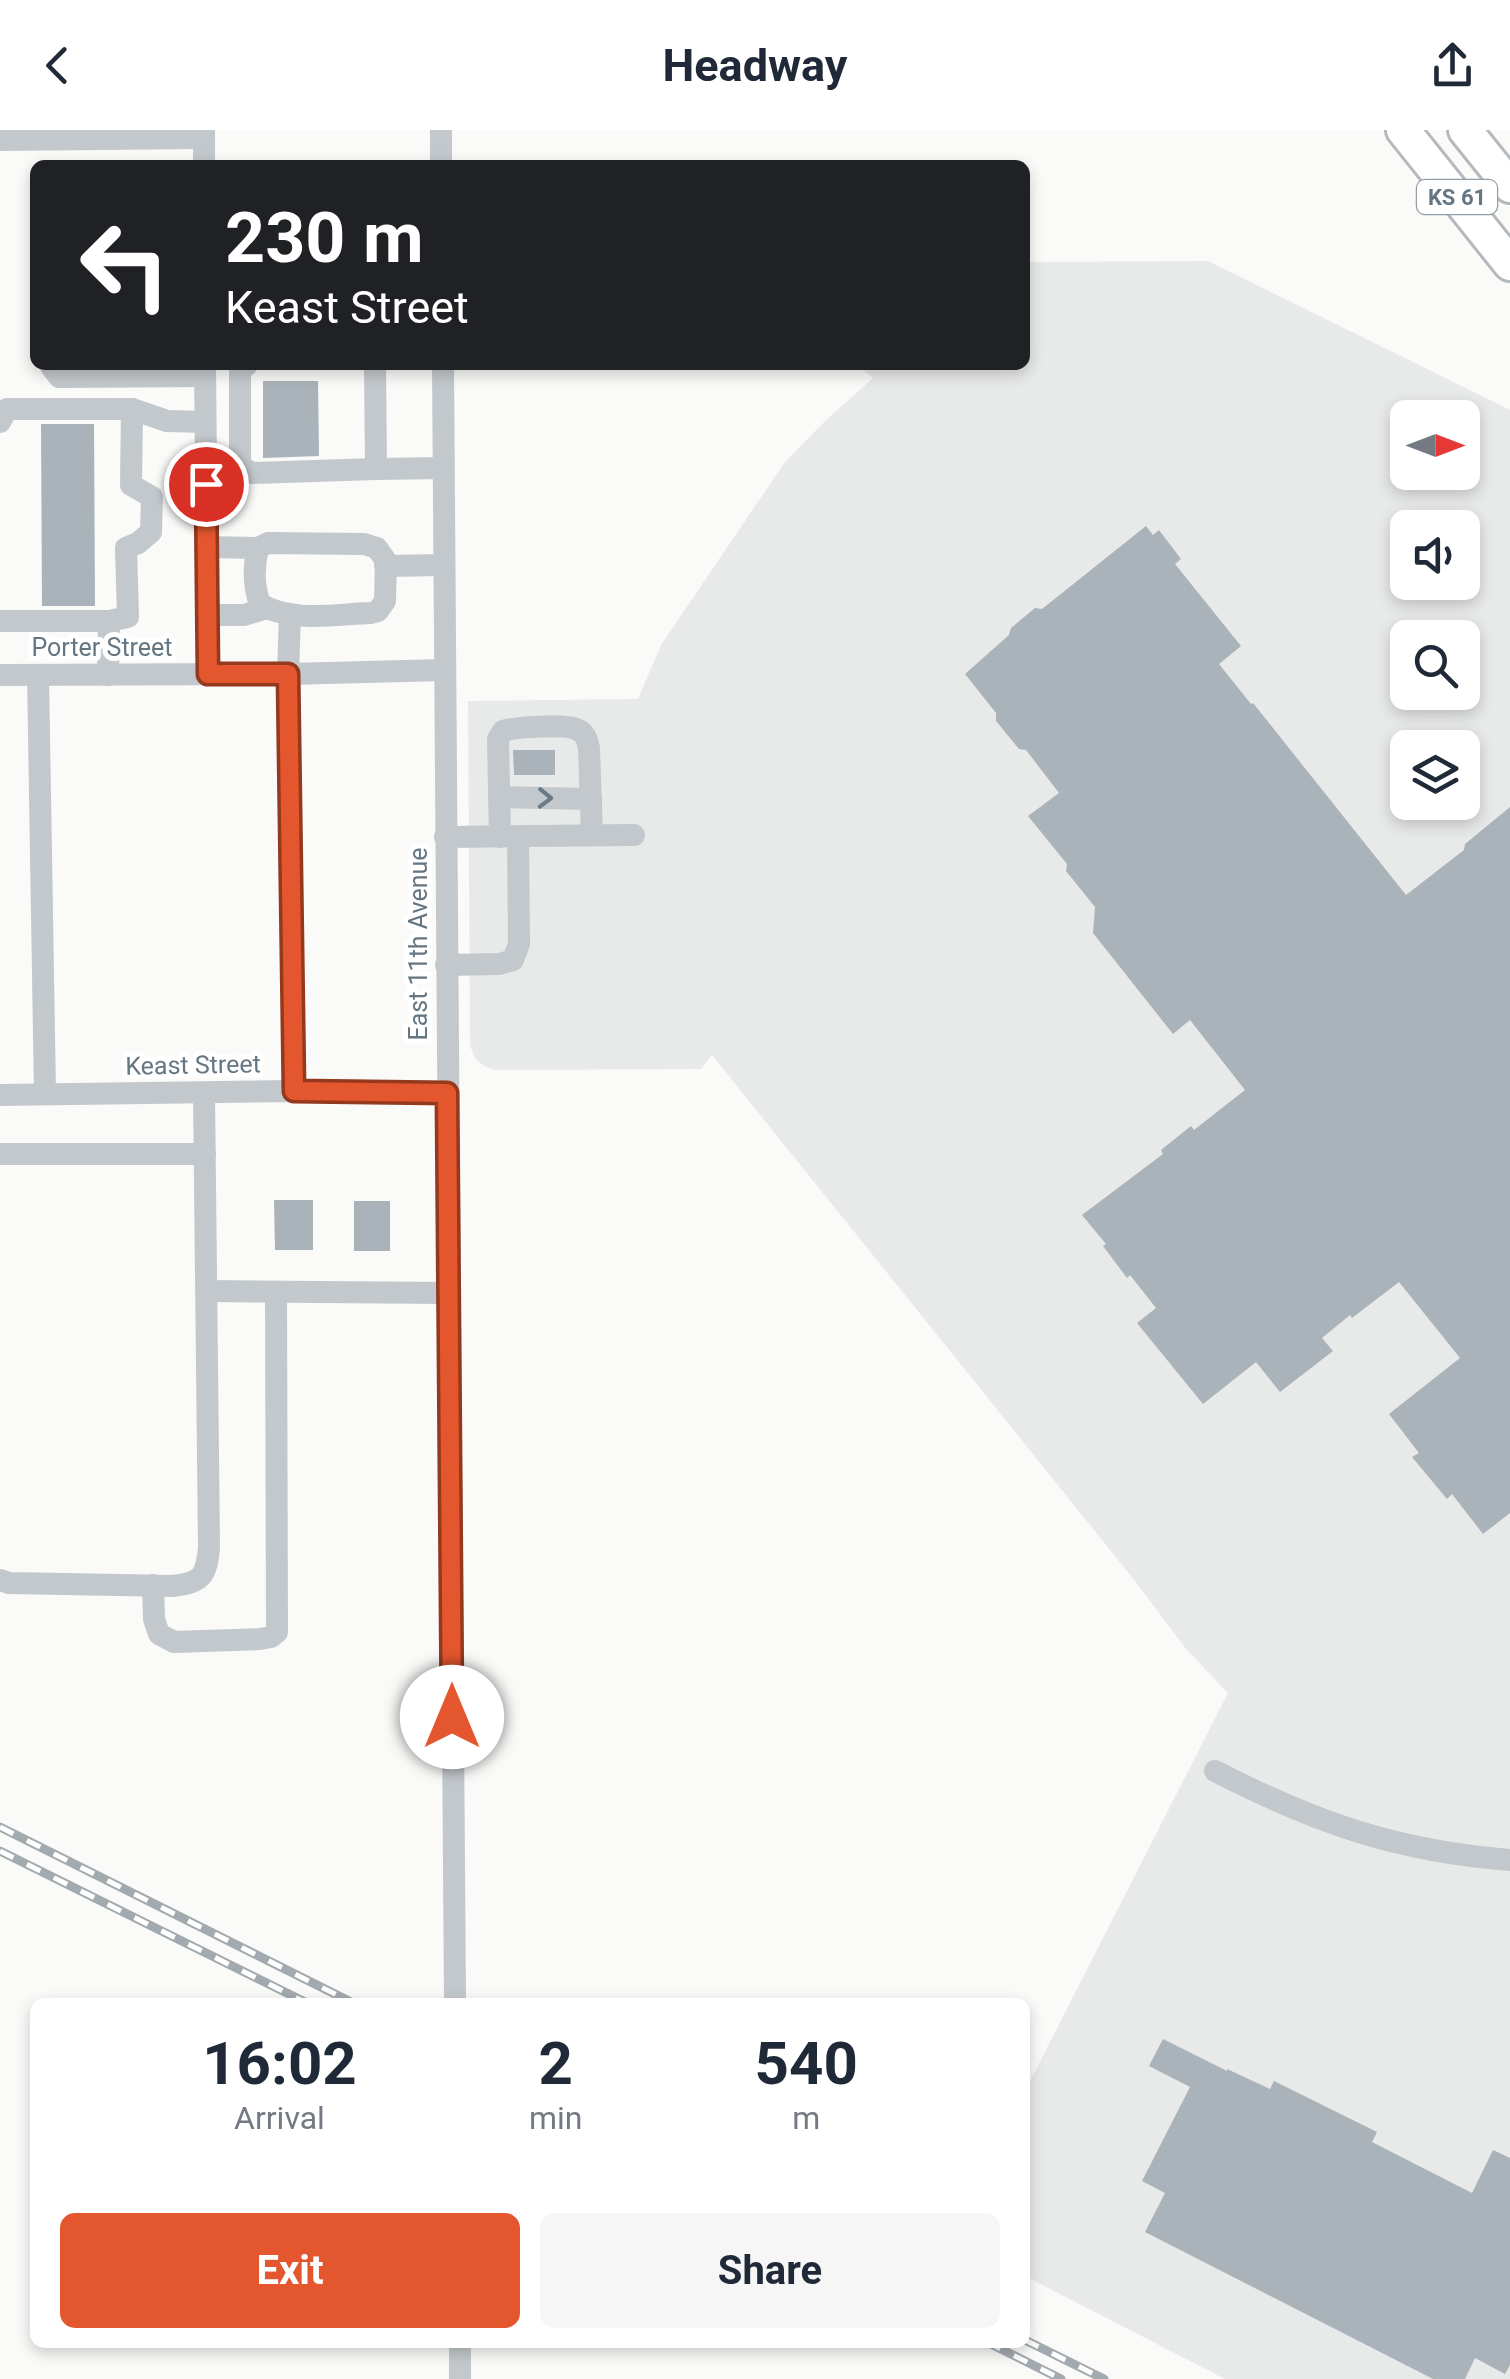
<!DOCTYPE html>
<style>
body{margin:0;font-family:Roboto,sans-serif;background:#f6f6f7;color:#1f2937;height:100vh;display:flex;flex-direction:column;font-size:38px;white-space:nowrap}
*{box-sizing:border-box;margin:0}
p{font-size:32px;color:#747a83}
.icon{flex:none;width:55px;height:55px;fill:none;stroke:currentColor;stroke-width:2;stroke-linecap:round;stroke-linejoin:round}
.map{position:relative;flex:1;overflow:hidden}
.sheet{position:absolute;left:30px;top:1868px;width:1000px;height:350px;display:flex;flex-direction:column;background:#fff;border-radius:15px;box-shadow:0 5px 15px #0003}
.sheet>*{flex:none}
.guide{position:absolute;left:30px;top:30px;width:1000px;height:210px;border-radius:15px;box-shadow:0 5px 15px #0003;background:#202124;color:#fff;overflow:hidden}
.needle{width:65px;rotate:90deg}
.fabs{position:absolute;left:1390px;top:270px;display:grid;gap:20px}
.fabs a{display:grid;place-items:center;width:90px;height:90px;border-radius:15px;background:#fff;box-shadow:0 5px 15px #0003;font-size:50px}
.pin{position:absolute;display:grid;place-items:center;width:85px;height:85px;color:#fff;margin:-42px;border:5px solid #fff;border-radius:50%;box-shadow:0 2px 10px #0007}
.me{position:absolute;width:110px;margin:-55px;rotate:0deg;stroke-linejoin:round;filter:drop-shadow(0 0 8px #0008)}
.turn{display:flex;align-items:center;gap:35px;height:210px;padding:0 30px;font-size:45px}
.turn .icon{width:130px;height:130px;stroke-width:2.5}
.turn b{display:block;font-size:70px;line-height:85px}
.eta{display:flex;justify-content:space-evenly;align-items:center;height:170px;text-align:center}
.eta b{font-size:60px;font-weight:700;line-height:70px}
.cta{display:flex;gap:20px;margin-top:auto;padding:20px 30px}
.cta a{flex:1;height:115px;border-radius:15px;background:#e4572e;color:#fff;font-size:40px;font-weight:700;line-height:115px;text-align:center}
.cta a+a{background:#f6f6f7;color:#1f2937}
header{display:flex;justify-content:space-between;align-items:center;height:130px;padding:0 30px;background:#fff;font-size:45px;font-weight:700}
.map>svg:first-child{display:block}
.built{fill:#e8e9e9;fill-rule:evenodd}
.building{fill:#aab3b9}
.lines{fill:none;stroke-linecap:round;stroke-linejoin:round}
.highway-casing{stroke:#b4b9bd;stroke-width:38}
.minor{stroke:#c3c8cc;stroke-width:22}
.highway{stroke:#fff;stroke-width:32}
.rail-casing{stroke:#a2aab0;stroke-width:9}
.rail{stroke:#fff;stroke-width:5;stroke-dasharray:15;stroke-linecap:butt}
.oneway{stroke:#6a7a87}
.route-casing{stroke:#94391e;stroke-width:25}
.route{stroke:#e4572e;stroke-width:18}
.labels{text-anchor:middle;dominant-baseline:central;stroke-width:10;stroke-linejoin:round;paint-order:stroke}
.shield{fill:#fff;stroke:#939fa8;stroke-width:2.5}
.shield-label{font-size:22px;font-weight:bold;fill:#657683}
.street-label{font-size:25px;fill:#657683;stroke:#fff}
</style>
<header><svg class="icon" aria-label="back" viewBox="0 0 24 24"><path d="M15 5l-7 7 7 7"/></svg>Headway<svg class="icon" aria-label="share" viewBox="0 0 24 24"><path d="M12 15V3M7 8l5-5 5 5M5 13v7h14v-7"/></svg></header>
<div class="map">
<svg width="1510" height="2249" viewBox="0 0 1510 2249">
<rect width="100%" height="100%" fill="#fafaf8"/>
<!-- built -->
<path class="built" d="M1208,131L1510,280V2249H1225L1025,2146V1961L1228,1563L1186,1519L1135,1451L712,925L701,939L495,940L484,936L475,928L470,916L468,571L638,569L661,515L785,332L827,289L873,248L857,235H1025V132ZM1408,288H1462V342H1408ZM1408,398H1462V452H1408ZM1408,508H1462V562H1408ZM1408,618H1462V672H1408Z"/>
<!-- building -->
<g class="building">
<path d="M263,251H318L319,326L263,328Z"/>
<path d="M41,294H94L95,476H42Z"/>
<path d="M1146,396L1153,405L1159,400L1181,429L1175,434L1241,516L1219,534L1251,574L1253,573L1406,765L1464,720L1465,714L1510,677V1383L1483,1404L1452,1364L1447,1369L1412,1327L1419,1323L1389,1284L1460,1228L1399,1152L1352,1188L1350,1185L1322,1208L1333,1221L1280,1262L1256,1232L1203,1274L1137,1193L1156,1178L1130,1145L1127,1148L1103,1116L1106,1114L1082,1085L1163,1024L1161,1020L1191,996L1194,1000L1245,960L1190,890L1173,904L1093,803L1095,777L1066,741L1067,734L1028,686L1059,663L1026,620L1019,619L996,591V583L965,544L1009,505L1011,498L1035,478L1042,479Z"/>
<path d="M513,620H555V645H514Z"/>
<path d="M274,1070H313V1120H275Z"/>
<rect x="354" y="1071" width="36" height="50"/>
<path d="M1163,1909L1227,1941V1939L1270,1959L1274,1951L1377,2002L1372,2012L1472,2063L1493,2020L1510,2028V2235L1505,2244L1475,2228L1465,2249H1433L1145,2102L1165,2063L1142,2051L1190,1957L1149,1936Z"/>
</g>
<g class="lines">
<!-- highway casing -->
<g class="highway-casing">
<g id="highway">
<path d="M1403,0L1510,134"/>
<path d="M1465,0L1510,56"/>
</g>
</g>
<!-- minor -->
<g class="minor">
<path d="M441,0V35"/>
<path d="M0,10L203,8"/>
<path d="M204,35V0"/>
<path d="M50,235L59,247L205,246"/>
<path d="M205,235L208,544"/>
<path d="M247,235L240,240V335L251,343L376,339"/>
<path d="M375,235L376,339L443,338"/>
<path d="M443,235L455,1872"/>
<path d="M0,292L7,279H132L167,291L205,292"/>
<path d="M268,413L364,414L377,418L386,431L385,471L378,481L371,483C336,484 291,493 260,474C253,455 253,438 258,418Z"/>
<path d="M207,417L258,418"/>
<path d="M385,436L443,435"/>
<path d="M290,484L288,544L294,961"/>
<path d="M207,485H244L267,478"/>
<path d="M0,491H109L108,545"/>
<path d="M109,491L128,487L126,418L138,413L151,402L152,367L131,355L132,279"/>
<path d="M0,545L288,544L444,540"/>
<path d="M38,545L45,964"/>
<path d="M499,667L591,669"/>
<path d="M445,707L634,705"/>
<path d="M500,707L498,609L503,601C515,597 565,594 576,599C585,602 587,609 589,618L592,705"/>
<path d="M446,835L499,834L513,830L519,814L518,706"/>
<path d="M0,965L294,961L447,963"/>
<path d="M0,1024H205"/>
<path d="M207,1161L449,1163"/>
<path d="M0,1450L9,1453L173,1456C202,1452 206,1447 209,1418L204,963"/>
<path d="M153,1455L154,1489L159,1504L174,1512L260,1509L271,1507L277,1502L276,1162"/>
<path d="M1215,1641C1316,1693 1397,1721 1510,1730"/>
<path d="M460,2212V2249"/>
</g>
<!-- highway -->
<use href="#highway" class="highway"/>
<!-- rail casing -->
<g class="rail-casing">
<g id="rail">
<path d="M0,1697L351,1872"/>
<path d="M0,1721L305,1872"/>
<path d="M1025,2210L1104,2249"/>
<path d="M987,2212L1061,2249"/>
</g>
</g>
<!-- rail -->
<use href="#rail" class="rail"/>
</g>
<!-- one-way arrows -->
<defs><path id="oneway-chevron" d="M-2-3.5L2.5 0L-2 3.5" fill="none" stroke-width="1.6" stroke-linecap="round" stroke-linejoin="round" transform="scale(2.5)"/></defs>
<use class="oneway" href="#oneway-chevron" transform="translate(545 668) rotate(1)"/>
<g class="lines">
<!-- route casing -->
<g class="route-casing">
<path id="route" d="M206,354L208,544H288L294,961L447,963L452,1587"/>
</g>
<!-- route -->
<use href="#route" class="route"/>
</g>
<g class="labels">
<!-- shield labels -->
<rect class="shield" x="1417" y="50" width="80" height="34" rx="8"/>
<g class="shield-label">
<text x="1457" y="67">KS 61</text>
</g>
<!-- street labels -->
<g class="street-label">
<text x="102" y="517">Porter Street</text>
<text transform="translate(418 814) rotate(-90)">East 11th Avenue</text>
<text transform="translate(193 935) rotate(-1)">Keast Street</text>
</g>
</g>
</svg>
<div class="fabs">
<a><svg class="needle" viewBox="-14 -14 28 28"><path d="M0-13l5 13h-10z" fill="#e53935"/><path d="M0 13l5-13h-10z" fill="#747a83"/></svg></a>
<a><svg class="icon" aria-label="sound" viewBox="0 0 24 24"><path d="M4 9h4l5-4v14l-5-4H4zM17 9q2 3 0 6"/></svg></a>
<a><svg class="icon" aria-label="search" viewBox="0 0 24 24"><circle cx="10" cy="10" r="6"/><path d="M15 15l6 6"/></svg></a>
<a><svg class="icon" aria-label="layers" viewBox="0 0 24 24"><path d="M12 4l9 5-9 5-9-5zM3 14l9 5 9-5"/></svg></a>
</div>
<div class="pin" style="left:206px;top:354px;background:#d93025"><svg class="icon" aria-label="arrive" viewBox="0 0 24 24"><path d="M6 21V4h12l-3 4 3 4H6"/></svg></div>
<svg class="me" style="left:452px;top:1587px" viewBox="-20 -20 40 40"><circle r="19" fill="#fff"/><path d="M0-13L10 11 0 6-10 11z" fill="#e4572e"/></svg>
<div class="guide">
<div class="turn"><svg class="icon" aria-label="left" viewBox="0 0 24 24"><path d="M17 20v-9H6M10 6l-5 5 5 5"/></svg><div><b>230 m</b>Keast Street</div></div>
</div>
<section class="sheet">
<div class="eta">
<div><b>16:02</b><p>Arrival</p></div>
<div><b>2</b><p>min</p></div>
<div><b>540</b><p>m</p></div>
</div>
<div class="cta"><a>Exit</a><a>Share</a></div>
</section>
</div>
